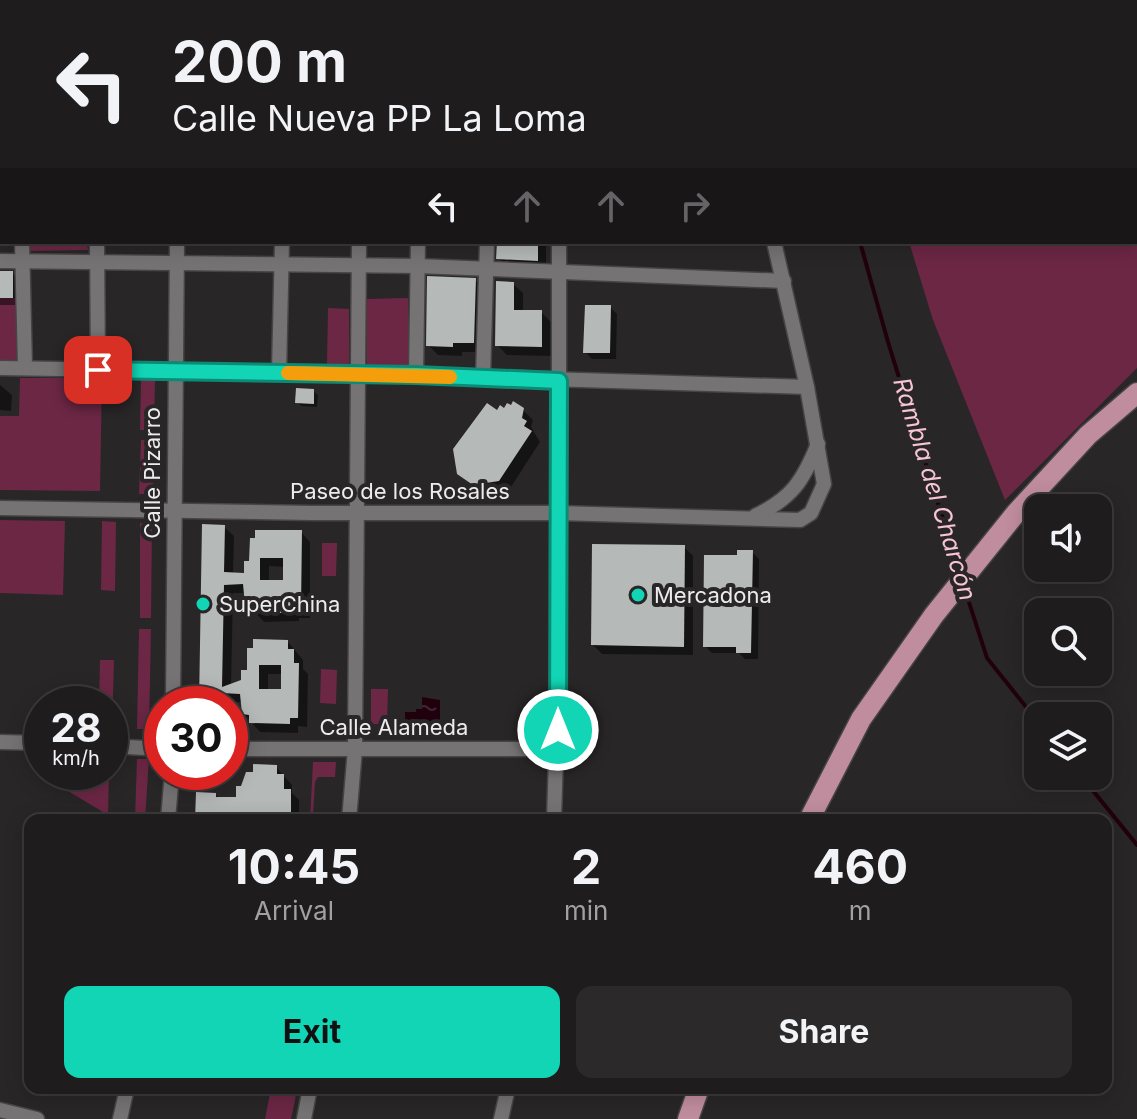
<!DOCTYPE html>
<meta charset="utf-8">
<style>
body{margin:0;font-family:Inter,sans-serif;background:#2c292a;color:#f1f3f6;height:100vh;display:flex;flex-direction:column;font-size:30px;white-space:nowrap}
*{box-sizing:border-box;margin:0}
p{font-size:26px;color:#a1a1a4}
.icon{flex:none;width:44px;height:44px;fill:none;stroke:currentColor;stroke-width:2;stroke-linecap:round;stroke-linejoin:round}
.map{position:relative;flex:1;overflow:hidden}
.side{position:absolute;left:24px;top:814px;width:1088px;height:280px;display:flex;flex-direction:column;background:#1f1c1d;border-radius:16px;box-shadow:0 4px 20px #0003,0 0 0 2px #3c3a3b}
.side>*{flex:none}
.top-card{position:absolute;left:0px;top:0px;width:1138px;height:244px;box-shadow:0 4px 20px #0003,0 0 0 2px #3c3a3b;background:#1f1c1d;color:#f1f3f6;overflow:hidden}
.tools{position:absolute;left:1024px;top:494px;display:grid;gap:16px}
.tools a{display:grid;place-items:center;width:88px;height:88px;border-radius:16px;background:#1f1c1d;box-shadow:0 4px 20px #0003,0 0 0 2px #3c3a3b;font-size:40px}
.speed{position:absolute;left:24px;top:686px;display:flex;gap:16px;font-size:40px;font-weight:700;text-align:center}
.speed>*{display:grid;place-content:center;width:104px;height:104px;border-radius:50%;background:#1f1c1d;box-shadow:0 4px 20px #0003,0 0 0 2px #3c3a3b;line-height:1}
.speed small{font-size:20px;font-weight:400}
.speed .limit{border:12px solid #d22;background:#fff;color:#111}
.pin{position:absolute;display:grid;place-items:center;width:68px;height:68px;color:#fff;margin:-34px;border-radius:16px;box-shadow:0 4px 12px #0006}
.me{position:absolute;width:88px;margin:-44px;rotate:0deg;stroke-linejoin:round;filter:drop-shadow(0 0 6px #0008)}
.turn{display:flex;align-items:center;gap:28px;height:168px;padding:0 40px;font-size:36px}
.turn .icon{width:104px;height:104px;stroke-width:2.5}
.turn b{display:block;font-size:56px;line-height:68px}
.lanes{display:flex;align-items:center;height:76px;padding:0 40px;background:#0003;justify-content:center;gap:40px;direction:ltr}
.lanes .off{opacity:.35}
.eta{display:flex;justify-content:space-evenly;align-items:center;height:136px;text-align:center}
.eta b{font-size:48px;font-weight:700;line-height:56px}
.cta{display:flex;gap:16px;margin-top:auto;padding:16px 40px}
.cta a{flex:1;height:92px;border-radius:16px;background:#11d5b4;color:#111;font-size:32px;font-weight:700;line-height:92px;text-align:center}
.cta a+a{background:#2c292a;color:#f1f3f6}
.map>svg:first-child{display:block}
.green{fill:#6c2745}
.water{fill:url(#water-ripples)}
.shadow{fill:#0007;fill-rule:evenodd}
.lines{fill:none;stroke-linecap:round;stroke-linejoin:round}
.stream{stroke:#21000d;stroke-width:4}
.building{fill:#b5b9b8;fill-rule:evenodd}
.minor-casing{stroke:#474445;stroke-width:17}
.secondary-casing{stroke:#474445;stroke-width:23}
.primary-casing{stroke:#474445;stroke-width:23}
.minor{stroke:#767374;stroke-width:14}
.secondary{stroke:#9b808a;stroke-width:20}
.primary{stroke:#c08d9f;stroke-width:20}
.route-casing{stroke:#0b8a75;stroke-width:20}
.route{stroke:#11d5b4;stroke-width:14}
.slow{stroke:#f59e0b;stroke-width:14}
.poi-dot{fill:#11d5b4;stroke:#292627;stroke-width:3}
.labels{text-anchor:middle;dominant-baseline:central;stroke-width:8;stroke-linejoin:round;paint-order:stroke}
.street-label{font-size:22px;fill:#edebeb;stroke:#292627}
.poi-label{font-size:22px;fill:#edebeb;stroke:#292627;text-anchor:start}
.water-label{font-size:24px;font-style:italic;fill:#f8c5d6;stroke:#292627}
</style>
<div class="map">
<svg width="1137" height="1119" viewBox="0 0 1137 1119">
<defs>
<pattern id="water-ripples" width="26" height="14" patternUnits="userSpaceOnUse" patternTransform="scale(2)"><rect width="26" height="14" fill="#21000d"/><path d="M2 4q2-2 4 0t4 0M15 11q2-2 4 0t4 0" fill="none" stroke="#422530"/></pattern>
</defs>
<rect width="100%" height="100%" fill="#292627"/>
<!-- green -->
<g class="green">
<rect x="840" y="0" width="206" height="2"/>
<path d="M1137,83V368L1005,500L933,320L909,242H1136Z"/>
<path d="M30,242H87L88,250L30,251Z"/>
<rect x="0" y="298" width="17" height="62"/>
<path d="M408,298L410,367L367,365V299Z"/>
<path d="M328,308L349,309V366L327,365Z"/>
<path d="M20,378H102L100,491L0,490V416H19Z"/>
<path d="M141,380H155L154,430H140Z"/>
<path d="M141,440H154L153,494H139Z"/>
<path d="M0,520L65,521L63,595L0,593Z"/>
<path d="M102,521L116,522L115,591L101,590Z"/>
<path d="M140,523H152L151,618H140Z"/>
<path d="M322,543H337L336,576H322Z"/>
<path d="M139,629H151L149,729H137Z"/>
<path d="M100,660H114L112,729H110V704H99Z"/>
<path d="M321,669L337,670L336,704L320,703Z"/>
<path d="M371,689H388L387,724H371Z"/>
<path d="M137,759H149L145,820H135Z"/>
<path d="M313,762H336L335,777H318L315,782L313,816L328,820H310Z"/>
<path d="M43,772H109L108,815L43,776Z"/>
<path d="M271,1088H289L296,1095L291,1119H265Z"/>
</g>
<!-- water -->
<path class="water" d="M422,697L440,700V726L405,725V712H416V709H422Z"/>
<!-- shadow -->
<g class="shadow">
<path d="M0,114H2L0,172Z"/>
<path d="M499,242H546V270L508,268L499,258Z"/>
<path d="M0,273H12L19,280V305H0Z"/>
<path d="M475,280L485,290L483,352H462V356L438,355L428,345Z"/>
<path d="M513,284L523,293V312H541L551,322V356L507,355L497,345Z"/>
<path d="M610,307L617,314L616,359H592L585,352Z"/>
<path d="M0,385L12,395L11,411L0,410Z"/>
<path d="M313,391L318,395L317,407L301,406L297,402Z"/>
<path d="M505,410H523L533,420L531,427L540,442L509,490L484,494L459,473L498,412Z"/>
<path d="M224,527L234,536L233,574L246,575L251,563L301,532L310,542V618H299V621L264,622L247,604L246,593H233L231,686L243,681L249,672L288,642L303,660V669L308,674L307,727L298,726V733L260,732L244,714L243,702H231L230,738V704H201ZM269,566L285,567V582H269ZM268,674H283V691H268Z"/>
<path d="M684,547L693,556V655L602,654L593,645Z"/>
<path d="M752,552L759,559L758,659H745L739,653H712L705,646L739,557Z"/>
<path d="M276,767L292,785V793L299,800V820H197L216,795L220,799H238Z"/>
</g>
<g class="lines">
<!-- stream -->
<g class="stream">
<path d="M800,0V2"/>
<path d="M860,242L888,342L960,574"/>
<path d="M965,590L987,658L1038,722"/>
<path d="M1081,776L1137,845"/>
</g>
</g>
<!-- building -->
<g class="building">
<path d="M497,242H538V261L496,259Z"/>
<rect x="0" y="271" width="13" height="27"/>
<path d="M427,276L476,278L474,343H453V347L426,346Z"/>
<path d="M496,281L514,282V310H542V347L495,346Z"/>
<path d="M585,305H611L610,353H583Z"/>
<path d="M296,388L314,389V404L295,403Z"/>
<path d="M513,401L524,408L522,418L527,421L524,426L532,431L499,481L473,485L457,474L453,449L487,403L497,410L500,405L504,408L507,403L511,405Z"/>
<path d="M202,524L225,525L224,572L244,573V561H249L250,538H255V530H302L301,609H290V613H252L253,605H245L243,584L224,585L222,687L241,680V670H247V648H253V639L288,640V649H294V663H299L298,718H290V724L249,723V715L242,714L240,694L222,693V704H199ZM260,558H283V580H260ZM259,665H281V689H259Z"/>
<path d="M592,544L685,545L684,647L591,645Z"/>
<path d="M737,550H753L751,653H736V647H703L704,555H737Z"/>
<path d="M253,764L277,765V774H284V789H291V820H238L236,812H216V820H195L196,792L216,793V797H236V786H241L246,772H253Z"/>
</g>
<g class="lines">
<!-- minor casing -->
<g class="minor-casing">
<g id="minor">
<path d="M17,0V2"/>
<path d="M92,0V2"/>
<path d="M175,0V2"/>
<path d="M714,0L715,2"/>
<path d="M358,2V0"/>
<path d="M415,2V0"/>
<path d="M557,2V0"/>
<path d="M22,242L25,368"/>
<path d="M97,242L98,370"/>
<path d="M0,261L418,266L784,281"/>
<path d="M0,368L416,375L807,387"/>
<path d="M279,373L282,242"/>
<path d="M416,375L418,242"/>
<path d="M483,378L487,242"/>
<path d="M0,508L312,513H558L800,520L811,513L824,484L807,387L774,242"/>
<path d="M755,516C792,498 803,481 818,444"/>
<path d="M173,704L177,242"/>
<path d="M0,742L42,743"/>
<path d="M110,746L162,749"/>
<path d="M230,749H558"/>
<path d="M168,820L172,772"/>
<path d="M349,820L355,749L359,242"/>
<path d="M554,820L559,657V242"/>
<path d="M0,1110L37,1119"/>
<path d="M120,1119L127,1088"/>
<path d="M304,1119L310,1088"/>
<path d="M501,1119L508,1088"/>
</g>
</g>
<!-- secondary casing -->
<g class="secondary-casing">
<g id="secondary">
<path d="M37,2L60,0"/>
<path d="M0,4H2"/>
</g>
</g>
<!-- primary casing -->
<g class="primary-casing">
<g id="primary">
<path d="M809,820L861,719L934,615L1016,513L1088,435L1137,393"/>
<path d="M688,1119L699,1088"/>
</g>
</g>
<!-- minor -->
<use href="#minor" class="minor"/>
<!-- secondary -->
<use href="#secondary" class="secondary"/>
<!-- primary -->
<use href="#primary" class="primary"/>
</g>
<g class="lines">
<!-- route casing -->
<g class="route-casing">
<path id="route" d="M98,370L416,375L559,381L558,730"/>
</g>
<!-- route -->
<use href="#route" class="route"/>
<!-- slow -->
<path class="slow" d="M288,373L450,377"/>
</g>
<!-- markers -->
<g class="poi-dot">
<circle cx="638" cy="595" r="8"/>
<circle cx="203" cy="604" r="8"/>
</g>
<g class="labels">
<!-- street labels -->
<g class="street-label">
<text transform="translate(152 473) rotate(-90)">Calle Pizarro</text>
<text x="400" y="491">Paseo de los Rosales</text>
<text x="394" y="727">Calle Alameda</text>
</g>
<!-- poi labels -->
<g class="poi-label">
<text x="654" y="595">Mercadona</text>
<text x="219" y="604">SuperChina</text>
</g>
<!-- water labels -->
<g class="water-label">
<text transform="translate(935 489) rotate(73)">Rambla del Charcón</text>
</g>
</g>
</svg>
<div class="tools">
<a><svg class="icon" aria-label="sound" viewBox="0 0 24 24"><path d="M4 9h4l5-4v14l-5-4H4zM17 9q2 3 0 6"/></svg></a>
<a><svg class="icon" aria-label="search" viewBox="0 0 24 24"><circle cx="10" cy="10" r="6"/><path d="M15 15l6 6"/></svg></a>
<a><svg class="icon" aria-label="layers" viewBox="0 0 24 24"><path d="M12 4l9 5-9 5-9-5zM3 14l9 5 9-5"/></svg></a>
</div>
<div class="speed"><div>28<small>km/h</small></div><div class="limit">30</div></div>
<div class="pin" style="left:98px;top:370px;background:#d93025"><svg class="icon" aria-label="arrive" viewBox="0 0 24 24"><path d="M6 21V4h12l-3 4 3 4H6"/></svg></div>
<svg class="me" style="left:558px;top:730px" viewBox="-20 -20 40 40"><circle r="17" fill="#11d5b4" stroke="#fff" stroke-width="3"/><path d="M0-11L8 9 0 5-8 9z" fill="#fff"/></svg>
<div class="top-card">
<div class="turn"><svg class="icon" aria-label="left" viewBox="0 0 24 24"><path d="M17 20v-9H6M10 6l-5 5 5 5"/></svg><div><b>200 m</b>Calle Nueva PP La Loma</div></div>
<div class="lanes"><svg class="icon" aria-label="left" viewBox="0 0 24 24"><path d="M17 20v-9H6M10 6l-5 5 5 5"/></svg><svg class="icon off" aria-label="ahead" viewBox="0 0 24 24"><path d="M12 20V5M6 11l6-6 6 6"/></svg><svg class="icon off" aria-label="ahead" viewBox="0 0 24 24"><path d="M12 20V5M6 11l6-6 6 6"/></svg><svg class="icon off" aria-label="right" viewBox="0 0 24 24"><path d="M7 20v-9h11M14 6l5 5-5 5"/></svg></div>
</div>
<section class="side">
<div class="eta">
<div><b>10:45</b><p>Arrival</p></div>
<div><b>2</b><p>min</p></div>
<div><b>460</b><p>m</p></div>
</div>
<div class="cta"><a>Exit</a><a>Share</a></div>
</section>
</div>
